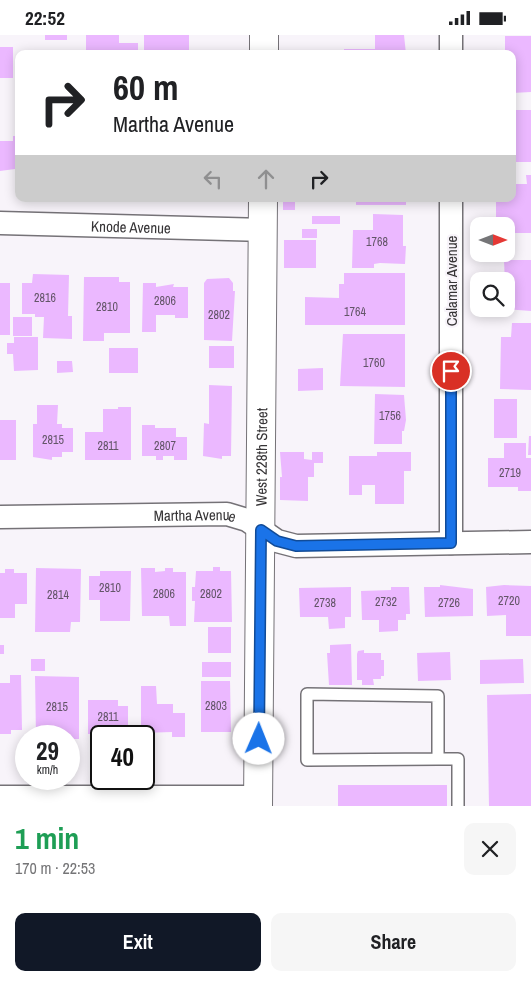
<!DOCTYPE html>
<meta charset="utf-8">
<style>
body{margin:0;font-family:"Archivo Narrow",sans-serif;background:#f6f6f6;color:#202124;height:100vh;display:flex;flex-direction:column;font-size:19px;white-space:nowrap}
*{box-sizing:border-box;margin:0}
p{font-size:16px;color:#757577}
.icon{flex:none;width:28px;height:28px;fill:none;stroke:currentColor;stroke-width:2;stroke-linecap:round;stroke-linejoin:round}
.map{position:relative;height:771px;overflow:hidden}
.panel{display:flex;flex-direction:column;background:#fff;flex:1}
.panel>*{flex:none}
.guide{position:absolute;left:15px;top:15px;width:501px;height:152px;border-radius:10px;box-shadow:0 2px 12px #0003;background:#fff;color:#202124;overflow:hidden}
.needle{width:32px;rotate:90deg}
.buttons{position:absolute;left:470px;top:182px;display:grid;gap:10px}
.buttons a{display:grid;place-items:center;width:45px;height:45px;border-radius:10px;background:#fff;box-shadow:0 2px 12px #0003;font-size:25px}
.speed{position:absolute;left:15px;top:690px;display:flex;gap:10px;font-size:25px;font-weight:700;text-align:center}
.speed>*{display:grid;place-content:center;width:65px;height:65px;border-radius:50%;background:#fff;box-shadow:0 2px 12px #0003;line-height:1}
.speed small{font-size:12px;font-weight:400}
.speed .limit{border:2px solid #111;border-radius:8px;background:#fff;color:#111}
.pin{position:absolute;display:grid;place-items:center;width:42px;height:42px;color:#fff;margin:-21px;border:2px solid #fff;border-radius:50%;box-shadow:0 1px 5px #0007}
.me{position:absolute;width:55px;margin:-28px;rotate:1deg;stroke-linejoin:round;filter:drop-shadow(0 0 4px #0008)}
.turn{display:flex;align-items:center;gap:18px;height:105px;padding:0 15px;font-size:22px}
.turn .icon{width:65px;height:65px;stroke-width:2.5}
.turn b{display:block;font-size:35px;line-height:42px}
.lanes{display:flex;align-items:center;height:48px;padding:0 15px;background:#0003;justify-content:center;gap:25px;direction:ltr}
.lanes .off{opacity:.35}
.round{display:grid;place-items:center;flex:none;width:52px;height:52px;border-radius:10px;background:#f6f6f6}
.overview{display:flex;align-items:center;justify-content:space-between;height:85px;padding:0 15px}
h1{font-size:30px;font-weight:800;line-height:38px;color:#1e9e55}
.button{display:flex;gap:10px;margin-top:auto;padding:10px 15px}
.button a{flex:1;height:58px;border-radius:10px;background:#111827;color:#fff;font-size:20px;font-weight:800;line-height:58px;text-align:center}
.button a+a{background:#f6f6f6;color:#202124}
.status{display:flex;justify-content:space-between;align-items:center;height:35px;padding:0 25px;background:#fff;direction:ltr}
.status svg{height:14px;fill:currentColor}
.map>svg:first-child{display:block}
.building{fill:#ebb8ff}
.lines{fill:none;stroke-linecap:round;stroke-linejoin:round}
.service-casing{stroke:#757277;stroke-width:14}
.minor-casing{stroke:#757277;stroke-width:25}
.tertiary-casing{stroke:#757277;stroke-width:30}
.service{stroke:#fff;stroke-width:11}
.minor{stroke:#fff;stroke-width:22}
.tertiary{stroke:#fff;stroke-width:28}
.route-casing{stroke:#114b97;stroke-width:12}
.route{stroke:#1a73e8;stroke-width:9}
.labels{text-anchor:middle;dominant-baseline:central;stroke-width:4.5;stroke-linejoin:round;paint-order:stroke}
.number-label{font-size:12px;fill:#635568}
.street-label{font-size:15px;fill:#363436;stroke:#f8f4fa}
</style>
<div class="status"><b>22:52</b><svg viewBox="0 0 49 12"><path d="M0 12V9h3v3zM5 12V6h3v6zM10 12V3h3v9zM15 12V0h3v12zM26 1h20v11H26zM47 4h2v5h-2z"/></svg></div>
<div class="map">
<svg width="531" height="771" viewBox="0 0 531 771">
<rect width="100%" height="100%" fill="#f8f4fa"/>
<!-- building -->
<g class="building">
<rect x="45" y="0" width="22" height="5"/>
<path d="M86,0H119V8H138V19H86Z"/>
<rect x="144" y="0" width="45" height="19"/>
<path d="M375,0H404L406,19H344V14H375Z"/>
<path d="M505,1H531V57L512,58V19H505Z"/>
<rect x="0" y="12" width="13" height="31"/>
<rect x="512" y="75" width="19" height="52"/>
<path d="M13,101H19V136H15V134L0,136V106H13Z"/>
<path d="M526,140H531V198H506L504,186H496V164H512V149H527Z"/>
<rect x="356" y="164" width="50" height="6"/>
<rect x="283" y="166" width="12" height="9"/>
<path d="M373,179L403,180V211H406L405,229L380,228L374,229V233H352L353,195H373Z"/>
<rect x="312" y="181" width="28" height="8"/>
<rect x="302" y="194" width="15" height="9"/>
<rect x="284" y="205" width="32" height="28"/>
<path d="M504,225H531V276L506,274Z"/>
<path d="M344,238H405V290H305V262L339,263V249H344Z"/>
<path d="M33,239L69,240L68,281H72V304L43,303L44,282H35V279H22V248H32Z"/>
<path d="M84,242H119V247H130V298H104V306H83Z"/>
<path d="M229,243L233,248V256H235L232,306L204,305V248L207,244Z"/>
<rect x="0" y="248" width="10" height="52"/>
<path d="M143,248H156V252L174,249L173,252H188V283H175V280H156V297H142Z"/>
<rect x="13" y="282" width="19" height="19"/>
<path d="M512,288H531V355L500,354L501,302H511Z"/>
<path d="M343,299H405V352L340,351Z"/>
<path d="M14,302H38V335L14,336L13,319H7V308H14Z"/>
<rect x="209" y="311" width="25" height="22"/>
<rect x="109" y="313" width="29" height="25"/>
<path d="M57,326H72L73,337L57,338Z"/>
<path d="M323,333V355L298,356V334Z"/>
<path d="M209,350L232,351L231,421H222V424L203,421L204,388L209,389Z"/>
<path d="M375,359L404,360L406,385L404,396H402V409H374Z"/>
<rect x="494" y="364" width="23" height="39"/>
<path d="M37,370H58L57,389H62V393H73V417H62V422H52V425L33,422V389H37Z"/>
<path d="M118,372H131V425H85V397H103V374H118Z"/>
<rect x="0" y="385" width="16" height="40"/>
<path d="M142,390H155V393H176V402H187V425H174V421H163V425H156V421H142Z"/>
<path d="M529,401H531V420H528Z"/>
<path d="M504,408H526V423H531V456H518V452H488V423H504Z"/>
<path d="M280,417H304V424L312,425V417H323V428H314V442H308V466L280,465V442H282Z"/>
<path d="M377,417H411V436H404V469H375V450H362V460H349V421H377Z"/>
<path d="M213,532H220V536H231L232,587H194L195,566H192V552H195L196,536H213Z"/>
<path d="M36,533L81,534L80,587H71L70,597H35Z"/>
<path d="M141,533H155V537L165,536V533H173V537H186V591H170L169,581H142Z"/>
<path d="M5,534H14V538H27V569H15V583H0V538H5Z"/>
<path d="M100,536H131L130,586H100V565H89V541H100Z"/>
<path d="M440,550L473,554V581L425,582L424,552H440Z"/>
<path d="M504,550L531,551V601H506V580L487,581L486,552Z"/>
<path d="M351,552V582H345V593L329,594L328,582H300L299,553Z"/>
<path d="M391,552H409L410,579H406V585H398V596L379,597V585H362L361,556L391,555Z"/>
<rect x="208" y="592" width="23" height="26"/>
<path d="M351,609L352,650H329L327,618H330V610Z"/>
<rect x="0" y="610" width="4" height="9"/>
<path d="M364,615V618H381V625H384V641H381V644H373L374,650H362V645H357V619L358,616Z"/>
<path d="M450,617L451,645L418,646L417,618Z"/>
<rect x="31" y="624" width="14" height="12"/>
<path d="M523,624L524,648L480,649V625Z"/>
<rect x="202" y="627" width="29" height="15"/>
<path d="M10,640H21L22,695H11V699H0V648H10Z"/>
<path d="M35,641L79,642V704H69V701H36Z"/>
<path d="M201,646H230L231,697H201Z"/>
<path d="M141,651H156L157,669H173V678H185V702H172V697L141,698Z"/>
<path d="M531,659V771H489L487,660Z"/>
<path d="M88,665H118V671H128V693H117V699H88Z"/>
<rect x="338" y="750" width="109" height="21"/>
</g>
<g class="lines">
<!-- service casing -->
<g class="service-casing">
<path id="service" d="M438,724V661L307,659V725L438,724H458V771"/>
</g>
<!-- minor casing -->
<g class="minor-casing">
<g id="minor">
<path d="M451,0V19"/>
<path d="M451,164V508"/>
<path id="s1" d="M0,188L263,195"/>
<path id="s2" d="M0,482L227,479L247,485L277,506L296,511L531,507"/>
<path d="M0,762H258"/>
</g>
</g>
<!-- tertiary casing -->
<g class="tertiary-casing">
<g id="tertiary">
<path d="M264,19V0"/>
<path id="s3" d="M258,771L263,164"/>
</g>
</g>
<!-- service -->
<use href="#service" class="service"/>
<!-- minor -->
<use href="#minor" class="minor"/>
<!-- tertiary -->
<use href="#tertiary" class="tertiary"/>
</g>
<g class="lines">
<!-- route casing -->
<g class="route-casing">
<path id="route" d="M259,704L261,495L277,506L296,511L451,508V336"/>
</g>
<!-- route -->
<use href="#route" class="route"/>
</g>
<g class="labels">
<!-- number labels -->
<g class="number-label">
<text x="377" y="207">1768</text>
<text x="45" y="263">2816</text>
<text x="165" y="266">2806</text>
<text x="107" y="272">2810</text>
<text x="355" y="277">1764</text>
<text x="219" y="280">2802</text>
<text x="374" y="328">1760</text>
<text x="390" y="381">1756</text>
<text x="53" y="405">2815</text>
<text x="108" y="411">2811</text>
<text x="165" y="411">2807</text>
<text x="510" y="438">2719</text>
<text x="110" y="553">2810</text>
<text x="164" y="559">2806</text>
<text x="211" y="559">2802</text>
<text x="58" y="560">2814</text>
<text x="509" y="566">2720</text>
<text x="386" y="567">2732</text>
<text x="325" y="568">2738</text>
<text x="449" y="568">2726</text>
<text x="216" y="671">2803</text>
<text x="57" y="672">2815</text>
<text x="108" y="682">2811</text>
</g>
<!-- street labels -->
<g class="street-label">
<text stroke="none"><textPath href="#s1" startOffset="131">Knode Avenue</textPath></text>
<text transform="translate(451 246) rotate(-90)">Calamar Avenue</text>
<text stroke="none"><textPath href="#s3" startOffset="349">West 228th Street</textPath></text>
<text stroke="none"><textPath href="#s2" startOffset="195">Martha Avenue</textPath></text>
</g>
</g>
</svg>
<div class="buttons">
<a><svg class="needle" viewBox="-14 -14 28 28"><path d="M0-13l5 13h-10z" fill="#e53935"/><path d="M0 13l5-13h-10z" fill="#757577"/></svg></a>
<a><svg class="icon" aria-label="search" viewBox="0 0 24 24"><circle cx="10" cy="10" r="6"/><path d="M15 15l6 6"/></svg></a>
</div>
<div class="speed"><div>29<small>km/h</small></div><div class="limit">40</div></div>
<div class="pin" style="left:451px;top:336px;background:#d93025"><svg class="icon" aria-label="arrive" viewBox="0 0 24 24"><path d="M6 21V4h12l-3 4 3 4H6"/></svg></div>
<svg class="me" style="left:259px;top:704px" viewBox="-20 -20 40 40"><circle r="19" fill="#fff"/><path d="M0-13L10 11 0 6-10 11z" fill="#1a73e8"/></svg>
<div class="guide">
<div class="turn"><svg class="icon" aria-label="right" viewBox="0 0 24 24"><path d="M7 20v-9h11M14 6l5 5-5 5"/></svg><div><b>60 m</b>Martha Avenue</div></div>
<div class="lanes"><svg class="icon off" aria-label="left" viewBox="0 0 24 24"><path d="M17 20v-9H6M10 6l-5 5 5 5"/></svg><svg class="icon off" aria-label="ahead" viewBox="0 0 24 24"><path d="M12 20V5M6 11l6-6 6 6"/></svg><svg class="icon" aria-label="right" viewBox="0 0 24 24"><path d="M7 20v-9h11M14 6l5 5-5 5"/></svg></div>
</div>
</div>
<section class="panel">
<div class="overview"><div><h1>1 min</h1><p>170 m · 22:53</p></div><a class="round"><svg class="icon" aria-label="close" viewBox="0 0 24 24"><path d="M6 6l12 12M18 6L6 18"/></svg></a></div>
<div class="button"><a>Exit</a><a>Share</a></div>
</section>
